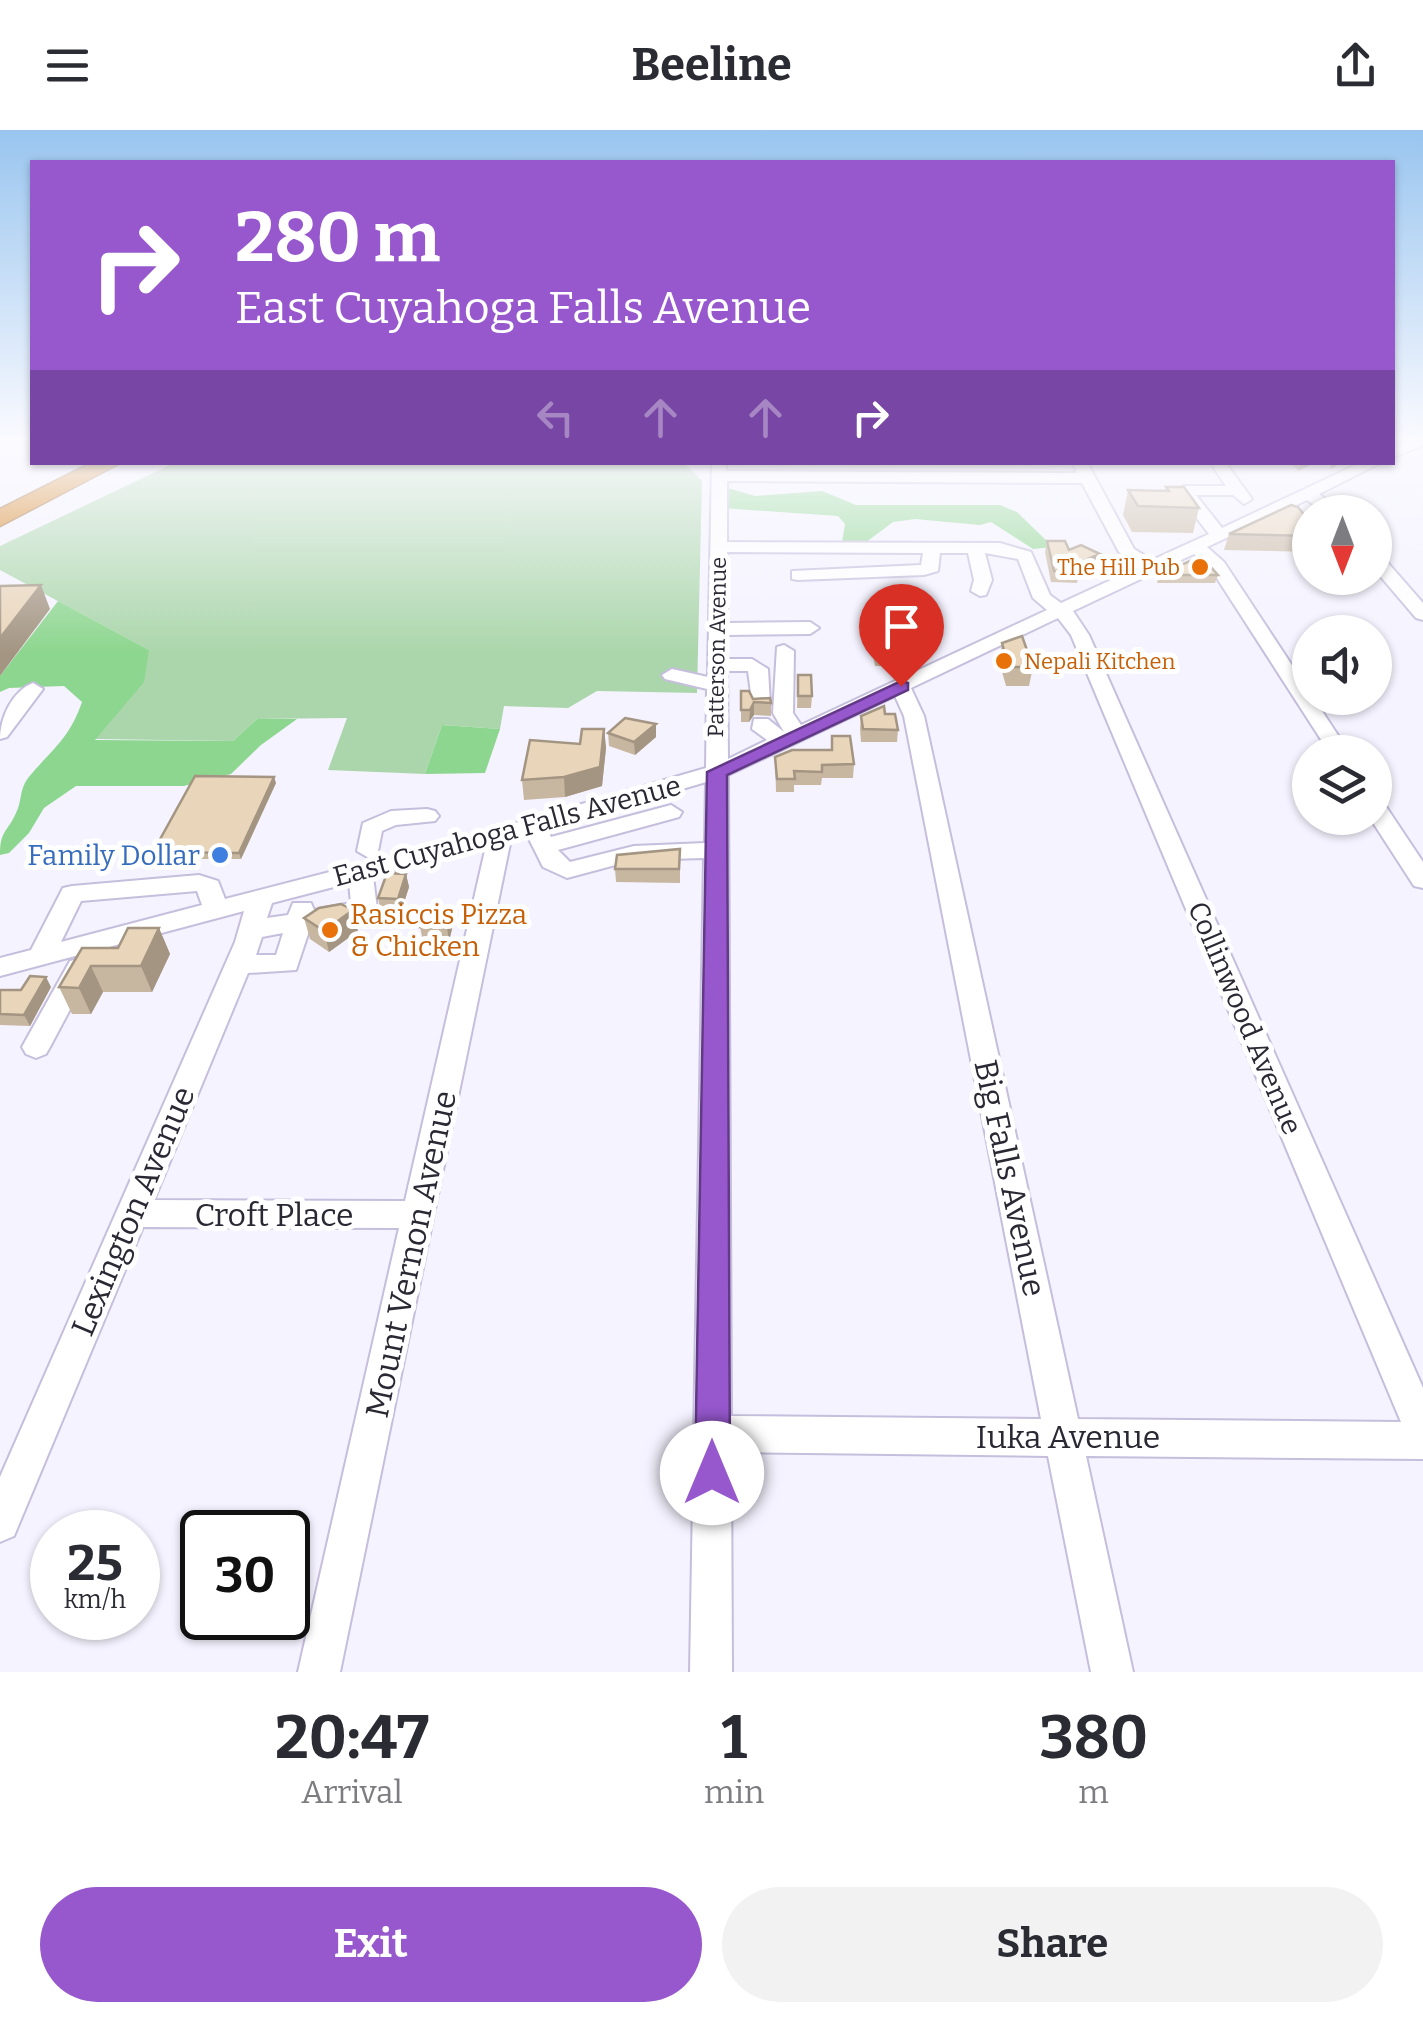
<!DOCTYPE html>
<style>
body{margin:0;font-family:Bitter,serif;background:#f2f2f3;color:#2b2b33;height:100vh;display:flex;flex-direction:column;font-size:38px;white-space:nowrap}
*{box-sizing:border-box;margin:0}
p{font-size:32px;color:#7c7c81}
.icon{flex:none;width:55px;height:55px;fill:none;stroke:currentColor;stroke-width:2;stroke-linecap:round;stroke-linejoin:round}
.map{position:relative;height:1542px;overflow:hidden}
.drawer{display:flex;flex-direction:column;background:#fff;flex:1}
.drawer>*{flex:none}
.top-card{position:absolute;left:30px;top:30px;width:1365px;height:305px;border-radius:0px;box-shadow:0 2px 8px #0004;background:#9758ce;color:#fff;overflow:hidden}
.needle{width:65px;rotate:180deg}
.buttons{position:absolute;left:1292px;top:365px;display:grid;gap:20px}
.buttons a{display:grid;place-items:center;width:100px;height:100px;border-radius:50%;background:#fff;box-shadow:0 2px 8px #0004;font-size:50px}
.speed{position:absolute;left:30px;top:1380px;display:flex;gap:20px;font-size:50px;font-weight:700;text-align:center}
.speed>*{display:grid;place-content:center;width:130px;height:130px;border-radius:50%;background:#fff;box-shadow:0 2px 8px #0004;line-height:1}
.speed small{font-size:25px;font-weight:400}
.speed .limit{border:5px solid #111;border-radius:15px;background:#fff;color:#111}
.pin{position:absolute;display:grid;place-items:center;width:85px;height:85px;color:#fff;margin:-102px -42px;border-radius:50% 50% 50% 0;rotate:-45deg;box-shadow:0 0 10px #0007}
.pin .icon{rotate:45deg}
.me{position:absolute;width:110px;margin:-55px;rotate:0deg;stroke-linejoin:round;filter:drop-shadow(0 0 8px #0008)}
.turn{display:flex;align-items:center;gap:35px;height:210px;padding:0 40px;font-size:45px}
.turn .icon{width:130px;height:130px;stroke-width:2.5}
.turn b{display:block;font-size:70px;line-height:85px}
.lanes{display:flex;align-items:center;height:95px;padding:0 40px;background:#0003;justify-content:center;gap:50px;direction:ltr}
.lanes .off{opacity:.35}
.eta{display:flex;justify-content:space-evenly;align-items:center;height:170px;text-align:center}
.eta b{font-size:60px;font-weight:700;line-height:70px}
.cta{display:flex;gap:20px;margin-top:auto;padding:20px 40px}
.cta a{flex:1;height:115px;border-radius:60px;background:#9758ce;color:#fff;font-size:40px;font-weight:700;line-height:115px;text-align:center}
.cta a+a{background:#f2f2f3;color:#2b2b33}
header{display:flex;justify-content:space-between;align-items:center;height:130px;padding:0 40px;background:#fff;font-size:45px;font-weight:700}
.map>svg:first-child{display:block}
.green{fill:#abd6ab}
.forest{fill:#8dd68f}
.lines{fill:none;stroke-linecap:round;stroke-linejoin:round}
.minor-casing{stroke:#c5bedc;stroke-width:4}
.highway-casing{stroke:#985d1a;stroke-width:3}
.minor{fill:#fff;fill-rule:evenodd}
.highway{fill:#d3790d;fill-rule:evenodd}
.wall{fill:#c8b7a0}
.shaded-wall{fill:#a39582}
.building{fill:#e9d5ba;stroke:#a39582;stroke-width:2.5}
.route{fill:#9758ce;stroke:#623986;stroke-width:2.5}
.food-dot{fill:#e8710a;stroke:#fff;stroke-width:4}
.shop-dot{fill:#3f7fe0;stroke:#fff;stroke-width:4}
.labels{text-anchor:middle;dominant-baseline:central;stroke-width:10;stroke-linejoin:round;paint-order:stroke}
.far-food-label{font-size:22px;fill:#c56008;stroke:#fff;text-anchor:end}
.far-street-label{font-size:22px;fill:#2a2833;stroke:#fff}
.street-label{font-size:28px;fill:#2a2833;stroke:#fff}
.shop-label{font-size:28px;fill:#366cbe;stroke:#fff;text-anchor:end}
.food-label{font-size:28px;fill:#c56008;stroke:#fff;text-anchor:start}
.near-street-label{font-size:32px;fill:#2a2833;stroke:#fff}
</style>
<header><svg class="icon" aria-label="menu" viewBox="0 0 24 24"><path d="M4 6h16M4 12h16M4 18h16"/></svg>Beeline<svg class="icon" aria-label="share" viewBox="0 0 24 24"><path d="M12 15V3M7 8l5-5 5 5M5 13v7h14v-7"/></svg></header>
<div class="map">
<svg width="1423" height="1542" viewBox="0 0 1423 1542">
<rect width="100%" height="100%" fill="#f5f3ff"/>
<!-- green -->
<path class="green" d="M174,333H684L702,351L697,563L597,561L568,578L504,576L500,599L442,595L425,644L328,640L347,588L257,589L233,611L93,609L149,520L0,440V416Z"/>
<!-- forest -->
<g class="forest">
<path d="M721,356L755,366L822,361L856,375H1000L1017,382L1053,417L1033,419L991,392L980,395L915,389L893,392L865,413L842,412L845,394L838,386L722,378Z"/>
<path d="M58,471L149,520L144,552L95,610L233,611L257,589H297L261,615L231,644L184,656H76L44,678L29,703L9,723L0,725C0,700 7,703 16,683C22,672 19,660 28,648C51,620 69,610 82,572L64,556L9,558L0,562V546Z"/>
<path d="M442,595L500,599L485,643L425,644Z"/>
</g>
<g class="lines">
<!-- minor casing -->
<g class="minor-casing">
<g id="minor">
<path d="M1416,307H1423V315L1392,328V318Z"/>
<path d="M712,332H726V341L1077,343L1072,332H1087L1134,419L1152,430L1209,404L1176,361L1184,356H1226L1210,332H1225L1252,369L1244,374L1233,365H1196L1222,398L1362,332H1382L1319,364L1342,382H1324L1307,370L1207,417L1224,432L1349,622H1329L1211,439L1194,424L1073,481L1089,505L1423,1258V1329L1086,1326L1133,1542H1091L1048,1326L731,1322L732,1542H690L704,728L634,730L567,748L543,737L527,705L511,709L340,1542H298L399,1098L143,1097L14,1406L0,1412V1347L235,812L244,781L0,846V828L31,820L63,758L72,756L199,745L218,751L225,769L492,700L706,638L707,559L665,549L662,545L672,539L708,547ZM727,351L1082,353L1119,422L1139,437L1061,473L1050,465L1031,422L1000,413L727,412ZM727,422L923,423L921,435L792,441V449L798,450L924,445L938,441L940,423H968L974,450L971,461L980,466L986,465L992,450L985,423L1018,429L1033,468L1047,480L801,595L793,583L794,521L784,515L777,517L773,583L784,602L768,589H754L752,599L767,610L728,629L727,541H748L753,578H767L770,574L768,539L752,529H727V505L810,504L819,498L810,492L727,493ZM1058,488L1071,505L1401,1292L1078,1289L924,586L911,558ZM895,566L904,586L1041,1289L731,1286L728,645ZM706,652L705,713L634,716L570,732L558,720L679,687L682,682L671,675L551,707L547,699ZM486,716L405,1071L154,1070L248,843L296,840L310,798L373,785L377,779L373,746ZM349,753L351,773L314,780L311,773H293L288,785L267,788L272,773ZM197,761L202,775L61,812L81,771ZM283,803L276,825H256L262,807Z"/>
<path d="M1375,424L1381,425L1423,473V490L1416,488L1375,440Z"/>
<path d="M33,553L43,559L7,607L0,609C0,588 12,561 33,553Z"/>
<path d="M1375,670L1383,672L1423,732V758L1414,756L1370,688H1375Z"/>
<path d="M427,679L435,681L439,686L435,691L396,695L382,701L377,726L369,728L357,721L363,693L391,681Z"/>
<path d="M79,829L88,831L92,838L50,917L46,924L36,928L26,924L22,917L70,831Z"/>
</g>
</g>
<!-- highway casing -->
<g class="highway-casing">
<path id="highway" d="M93,332H122L0,396V379Z"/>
</g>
<!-- minor -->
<use href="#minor" class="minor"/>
<!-- highway -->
<use href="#highway" class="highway"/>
</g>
<!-- wall -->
<g class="wall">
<path d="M1290,332H1316L1298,341Z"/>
<path d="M1166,357L1199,378L1193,403L1132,402L1123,385L1128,360H1165Z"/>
<path d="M1310,392V422L1224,420L1229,404Z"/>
<path d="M1047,411L1069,420L1100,424L1098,435L1079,444L1077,453L1051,452L1045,422Z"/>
<path d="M1159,445H1218L1215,453H1157Z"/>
<path d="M893,472L922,488L920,500H902L898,536H875L871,516L875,480H892Z"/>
<path d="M1002,513L1033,537L1029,556H1006L999,531Z"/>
<path d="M798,545L812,566L811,578H797Z"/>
<path d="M741,561L753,569L771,573V586L754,585L749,592H741Z"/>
<path d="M885,584L898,600L897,612H861L860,599L861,586Z"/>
<path d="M604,599L606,618L602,656L565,667L524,670L522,650Z"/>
<path d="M608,603L656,607L635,625L609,616Z"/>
<path d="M832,606L854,634L853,648H822L821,655H794V662H776L775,627L831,620Z"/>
<path d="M276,653L241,729H156L153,722Z"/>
<path d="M680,719V753L616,752L615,739Z"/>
<path d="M406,744L409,757L401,782H381L378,768Z"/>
<path d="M451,777L454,791L449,811H423L420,797Z"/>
<path d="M304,788L358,801L329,822L310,809Z"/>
<path d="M159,798L170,824L152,862H103L91,884H72L59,857L118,818Z"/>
<path d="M51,857L30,896L0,895V860H21Z"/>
</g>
<!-- shaded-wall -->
<g class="shaded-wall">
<path d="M1300,332H1316L1298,341Z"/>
<path d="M1332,332H1344L1330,339Z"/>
<path d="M1100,424L1098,435L1079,444L1076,434Z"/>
<path d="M41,455L50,479L0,546V508Z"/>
<path d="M754,572V585L749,592L750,580Z"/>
<path d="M656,594V607L635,625L634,612Z"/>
<path d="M604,599L606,618L602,656L565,667L564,647Z"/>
<path d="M274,647L276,653L241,729L239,723Z"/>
<path d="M406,744L409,757L401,782L398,769Z"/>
<path d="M451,777L454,791L449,811L447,798Z"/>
<path d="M353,780L358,801L329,822L324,801Z"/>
<path d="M159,798L170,824L152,862L141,836Z"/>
<path d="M91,836L103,862L91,884L79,858Z"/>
<path d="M46,847L51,857L30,896L24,885Z"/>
</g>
<!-- building -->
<g class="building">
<path d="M1166,357H1184L1199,378L1138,376L1128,360L1169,361Z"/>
<path d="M1291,375L1298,377L1310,392V406L1229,404Z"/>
<path d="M1047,411H1065L1069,420L1081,415L1100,424L1076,434L1079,441H1054Z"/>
<path d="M1201,426L1218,445H1159Z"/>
<path d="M41,455L0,508V456Z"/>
<path d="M893,472H918L922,488H899L898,480H895Z"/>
<path d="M875,480H898L902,500H879Z"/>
<path d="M1022,506L1033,537H1009L1002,513Z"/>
<path d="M798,545H811L812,566H798Z"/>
<path d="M741,561H749L753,569L770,568L771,573L754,572L750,580H741Z"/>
<path d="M884,576L885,584H895L898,600L863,599L861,586Z"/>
<path d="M625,588L656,594L634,612L608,603Z"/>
<path d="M582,599H604L600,637L564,647L522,650L530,610L580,614Z"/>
<path d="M832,606H850L854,634L822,635V642L794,641L795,649H777L775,627L792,620H832Z"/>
<path d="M195,646L274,647L239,723L153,722Z"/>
<path d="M680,719L679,739H615L617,725Z"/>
<path d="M387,743L406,744L398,769L378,768Z"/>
<path d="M341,774L353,780L324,801L304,788L319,778Z"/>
<path d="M451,777L447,798L420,797L425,779Z"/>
<path d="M128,798H159L141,836H91L79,858L59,857L82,818H118Z"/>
<path d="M30,846L46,847L24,885L0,884V860H21Z"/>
</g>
<!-- sky -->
<linearGradient id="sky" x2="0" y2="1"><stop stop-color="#99c5ef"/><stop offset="0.59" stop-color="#fafaff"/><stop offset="1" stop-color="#fafaff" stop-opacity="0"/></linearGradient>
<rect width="1423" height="523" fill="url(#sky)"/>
<!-- route -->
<path class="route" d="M901,551L908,553V560L727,645L730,1343L725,1356L712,1361L700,1356L695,1343L707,642Z"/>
<!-- markers -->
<g class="food-dot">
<circle cx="1200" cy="437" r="10"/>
<circle cx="1004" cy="531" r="10"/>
<circle cx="330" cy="800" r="10"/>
</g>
<circle class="shop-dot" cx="220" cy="725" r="10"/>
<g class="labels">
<!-- far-food labels -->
<g class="far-food-label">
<text x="1180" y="437">The Hill Pub</text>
<text x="1024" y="531" text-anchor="start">Nepali Kitchen</text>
</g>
<!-- far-street labels -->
<g class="far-street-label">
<text transform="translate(717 517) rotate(-89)">Patterson Avenue</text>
</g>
<!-- street labels -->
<g class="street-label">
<text transform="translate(507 701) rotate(-15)">East Cuyahoga Falls Avenue</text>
<text transform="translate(1245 888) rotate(67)">Collinwood Avenue</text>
</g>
<!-- shop labels -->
<g class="shop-label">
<text x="200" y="725">Family Dollar</text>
</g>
<!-- food labels -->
<g class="food-label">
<text x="350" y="784">Rasiccis Pizza<tspan x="350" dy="32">&amp; Chicken</tspan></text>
</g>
<!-- near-street labels -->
<g class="near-street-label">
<text transform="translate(1010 1048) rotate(78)">Big Falls Avenue</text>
<text transform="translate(133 1081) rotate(-67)">Lexington Avenue</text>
<text x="274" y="1085">Croft Place</text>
<text transform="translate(411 1124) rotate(-78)">Mount Vernon Avenue</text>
<text x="1068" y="1307">Iuka Avenue</text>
</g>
</g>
</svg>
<div class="buttons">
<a><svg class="needle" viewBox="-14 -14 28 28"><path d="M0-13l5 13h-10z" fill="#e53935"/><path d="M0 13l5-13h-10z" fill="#7c7c81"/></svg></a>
<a><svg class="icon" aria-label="sound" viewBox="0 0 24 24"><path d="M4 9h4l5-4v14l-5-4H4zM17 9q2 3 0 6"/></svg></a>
<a><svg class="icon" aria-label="layers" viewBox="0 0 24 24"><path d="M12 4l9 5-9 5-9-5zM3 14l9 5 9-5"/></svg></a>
</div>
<div class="speed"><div>25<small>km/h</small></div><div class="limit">30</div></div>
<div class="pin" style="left:901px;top:556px;background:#d93025"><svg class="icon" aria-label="arrive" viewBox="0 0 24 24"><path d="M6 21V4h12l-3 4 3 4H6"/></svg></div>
<svg class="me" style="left:712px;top:1343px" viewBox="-20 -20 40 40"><circle r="19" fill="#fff"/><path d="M0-13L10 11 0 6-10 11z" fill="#9758ce"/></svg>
<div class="top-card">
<div class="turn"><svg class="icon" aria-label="right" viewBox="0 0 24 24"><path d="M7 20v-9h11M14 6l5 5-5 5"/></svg><div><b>280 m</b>East Cuyahoga Falls Avenue</div></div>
<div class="lanes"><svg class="icon off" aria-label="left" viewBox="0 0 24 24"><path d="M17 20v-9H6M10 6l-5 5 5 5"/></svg><svg class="icon off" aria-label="ahead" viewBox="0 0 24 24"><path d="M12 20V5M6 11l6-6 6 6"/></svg><svg class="icon off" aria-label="ahead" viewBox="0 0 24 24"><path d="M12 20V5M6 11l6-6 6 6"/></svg><svg class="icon" aria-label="right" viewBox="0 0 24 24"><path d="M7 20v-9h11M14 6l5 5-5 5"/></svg></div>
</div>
</div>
<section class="drawer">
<div class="eta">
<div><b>20:47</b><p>Arrival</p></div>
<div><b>1</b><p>min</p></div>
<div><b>380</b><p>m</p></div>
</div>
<div class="cta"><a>Exit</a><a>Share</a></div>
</section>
